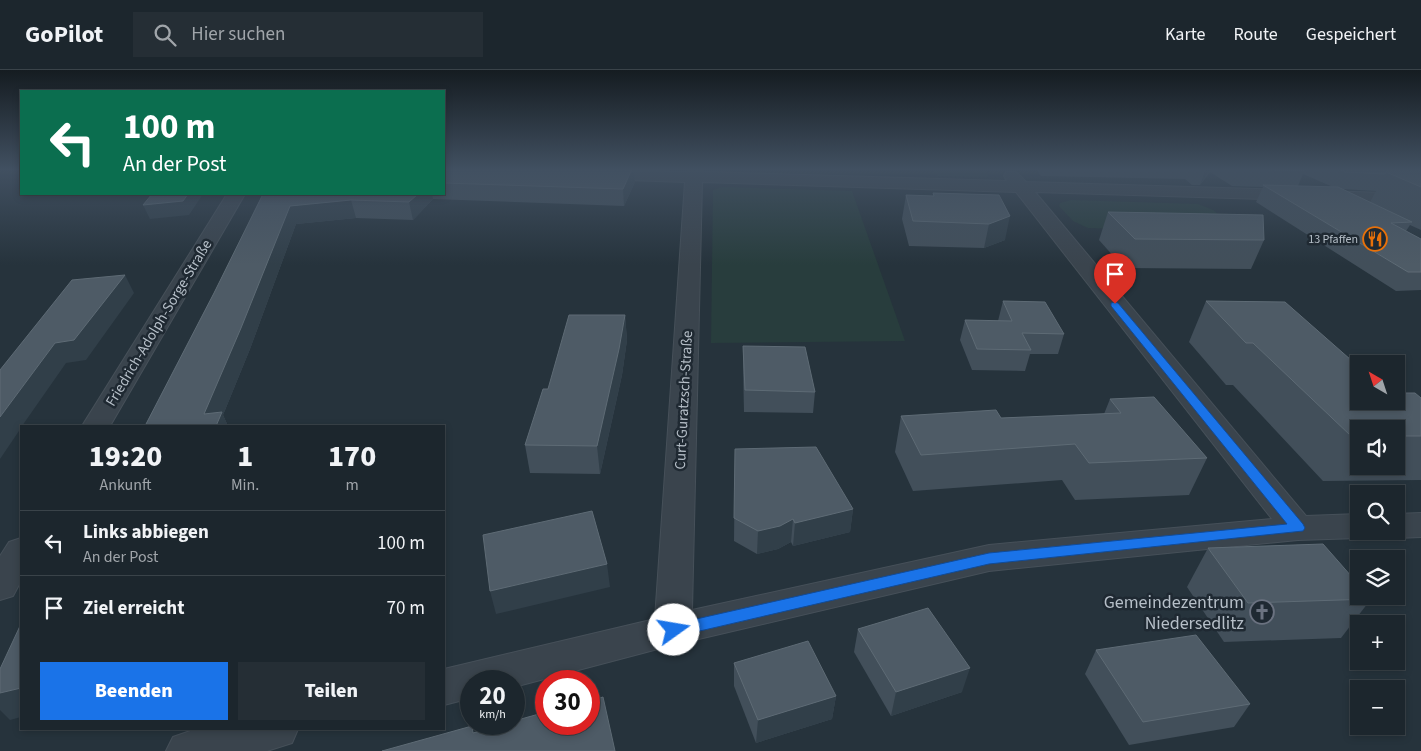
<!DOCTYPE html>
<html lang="de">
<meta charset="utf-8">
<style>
body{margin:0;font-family:"Source Sans 3",sans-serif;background:#252e35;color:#f1f3f6;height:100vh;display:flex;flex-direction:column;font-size:19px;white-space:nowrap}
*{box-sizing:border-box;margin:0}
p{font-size:16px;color:#a0a5aa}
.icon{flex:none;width:28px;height:28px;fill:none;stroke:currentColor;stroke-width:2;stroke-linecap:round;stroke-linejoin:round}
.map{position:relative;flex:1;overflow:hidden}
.drawer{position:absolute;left:20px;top:355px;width:425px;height:305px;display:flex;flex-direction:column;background:#1c262d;border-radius:0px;box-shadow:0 2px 8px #0003,0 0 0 1px #3a4349}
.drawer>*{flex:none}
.hud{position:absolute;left:20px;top:20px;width:425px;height:105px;border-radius:0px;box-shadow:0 2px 8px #0003,0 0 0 1px #3a4349;background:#0b6e4f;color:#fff;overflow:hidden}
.needle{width:32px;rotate:321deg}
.buttons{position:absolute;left:1350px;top:285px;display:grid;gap:10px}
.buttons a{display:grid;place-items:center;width:55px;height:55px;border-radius:0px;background:#1c262d;box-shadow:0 2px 8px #0003,0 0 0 1px #3a4349;font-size:25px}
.speed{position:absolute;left:460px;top:600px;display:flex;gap:10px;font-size:25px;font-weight:700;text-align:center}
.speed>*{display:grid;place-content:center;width:65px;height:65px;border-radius:50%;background:#1c262d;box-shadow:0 2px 8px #0003,0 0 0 1px #3a4349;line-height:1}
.speed small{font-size:12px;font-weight:400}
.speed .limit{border:8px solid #d22;background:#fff;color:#111}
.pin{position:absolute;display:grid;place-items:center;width:42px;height:42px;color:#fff;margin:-51px -21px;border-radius:50% 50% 50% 0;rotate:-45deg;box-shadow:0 0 5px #0007}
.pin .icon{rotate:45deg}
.me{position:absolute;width:55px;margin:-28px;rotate:77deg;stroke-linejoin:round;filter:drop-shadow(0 0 4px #0008)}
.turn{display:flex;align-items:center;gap:18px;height:105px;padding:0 20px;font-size:22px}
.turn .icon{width:65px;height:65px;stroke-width:2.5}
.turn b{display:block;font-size:35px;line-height:42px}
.eta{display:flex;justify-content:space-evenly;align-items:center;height:85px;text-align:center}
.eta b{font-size:30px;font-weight:800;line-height:35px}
.cta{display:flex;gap:10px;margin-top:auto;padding:10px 20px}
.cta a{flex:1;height:58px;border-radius:0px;background:#1a73e8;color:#fff;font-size:20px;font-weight:800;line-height:58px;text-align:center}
.cta a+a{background:#252e35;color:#f1f3f6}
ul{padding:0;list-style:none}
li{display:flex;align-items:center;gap:15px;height:65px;padding:0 20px;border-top:1px solid #3a4349}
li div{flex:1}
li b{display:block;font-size:19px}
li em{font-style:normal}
header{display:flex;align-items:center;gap:30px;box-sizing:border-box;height:70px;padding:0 25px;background:#1c262d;border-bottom:1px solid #3a4349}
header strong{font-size:24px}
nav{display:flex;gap:28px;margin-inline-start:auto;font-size:18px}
.search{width:350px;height:45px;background:#252e35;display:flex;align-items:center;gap:12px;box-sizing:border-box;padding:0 18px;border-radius:0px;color:#a0a5aa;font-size:19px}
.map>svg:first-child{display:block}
.green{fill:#283d3d}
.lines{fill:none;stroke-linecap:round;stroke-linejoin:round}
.street-casing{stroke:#465059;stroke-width:2}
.street{fill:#3a444d;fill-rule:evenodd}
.wall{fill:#424f5a;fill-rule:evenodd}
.shaded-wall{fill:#313f49}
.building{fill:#4e5b66;stroke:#5e6b75}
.route{fill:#1a73e8;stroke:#114b97}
.labels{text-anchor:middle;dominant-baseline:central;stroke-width:5;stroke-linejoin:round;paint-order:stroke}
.far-poi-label{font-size:12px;fill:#b6bfc8;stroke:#1f2932;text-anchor:end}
.street-label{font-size:15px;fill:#b6bfc8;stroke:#1f2932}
.near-poi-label{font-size:18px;fill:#b6bfc8;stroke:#1f2932;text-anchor:end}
</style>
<header>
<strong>GoPilot</strong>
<div class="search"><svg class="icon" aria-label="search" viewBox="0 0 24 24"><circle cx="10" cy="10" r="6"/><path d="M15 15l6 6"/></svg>Hier suchen</div>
<nav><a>Karte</a><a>Route</a><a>Gespeichert</a></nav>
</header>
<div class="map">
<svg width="1421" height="681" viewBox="0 0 1421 681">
<rect width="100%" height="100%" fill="#26333c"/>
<!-- green -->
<g class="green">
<path d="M933,99H983L989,107L937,106Z"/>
<path d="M722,117L852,121L905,271L711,273L713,120Z"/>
<path d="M1071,130L1198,134L1213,140L1232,155L1224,162L1088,158L1073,151L1059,136L1060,133Z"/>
</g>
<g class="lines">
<!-- street casing -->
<g class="street-casing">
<g id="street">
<path d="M596,99L686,102V99H702V102L1007,111L1004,106L1006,102C1016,100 1019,104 1026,112L1421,124V134L1035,122L1306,446L1359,444V461H1372L1371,464L1359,468L1298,470L989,501L673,575L514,617V611H471V628L444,635V599L655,549L685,112L598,109L592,108L590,104L592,100ZM702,112L1016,122L1272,449L989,475L692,540Z"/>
<path d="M227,124H245L110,356H82Z"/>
<path d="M1421,443V467L1396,468L1384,464L1383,461H1396V444Z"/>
<path d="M21,468V511L13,526L0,530V486L9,472Z"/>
<path d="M196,659H298L292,673L267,681H166L173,667Z"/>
</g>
</g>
<!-- street -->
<use href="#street" class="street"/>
</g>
<!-- wall -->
<g class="wall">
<path d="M444,99H634L635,112L624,136L433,129L413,150L356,148L296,154L250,279L223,345L228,356H145L214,223L263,124H444Z"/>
<path d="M1036,99H1418L1421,101V160L1410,155L1406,161L1421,169V220L1396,221L1256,132L1263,117L1232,116L1210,102L1200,115H1192L1185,109L1041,106ZM1303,104L1333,117L1298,116ZM1342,119L1376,121L1370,132Z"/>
<path d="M933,123L999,125L1005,170L984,178L909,176L902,149L906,125L933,126Z"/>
<path d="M1108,142L1264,170L1251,199L1124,198L1099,170Z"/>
<path d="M1003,231L1064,264L1058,284H1030L1025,301L972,300L960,270L965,250L998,251Z"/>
<path d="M1206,231L1359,331L1421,328V410L1323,411L1233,315H1226L1189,272ZM1359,359H1396V396H1359Z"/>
<path d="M625,245L627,270L622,305L600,404L530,403L525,375Z"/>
<path d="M743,276L815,322L813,343L744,342L743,297Z"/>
<path d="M1110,329L1207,388L1189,425L1075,430L1062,410L913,421L895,382L901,346L1001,348L1104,344Z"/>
<path d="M735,379L853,439L850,462L793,476L791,472L778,479L757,484L734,471Z"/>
<path d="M1208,478L1371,529L1341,568L1224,572L1187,517Z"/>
<path d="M858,559L962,622L891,646L854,582Z"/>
<path d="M1096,580L1250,634L1234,657L1129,675L1085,604Z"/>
<path d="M734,593L836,626L832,649L756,673L734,616Z"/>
</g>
<!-- shaded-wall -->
<g class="shaded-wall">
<path d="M632,99H634L635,112L624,136L623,119Z"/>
<path d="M1206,99H1210L1200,115Z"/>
<path d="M188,124H203L189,145L150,149L143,135Z"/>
<path d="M418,124H432L433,129L413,150L409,132Z"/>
<path d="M351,130L356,148L296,154L250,279L223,345L228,356H210L204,344L290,136Z"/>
<path d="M1010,146L1005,170L984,178L989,154Z"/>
<path d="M125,205L134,223L86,290L66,293L22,356H21V358L0,389V347L55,273Z"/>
<path d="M625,245L627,270L622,305L600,404L597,376Z"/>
<path d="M853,439L850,462L793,476L795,453Z"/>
<path d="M793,449L791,472L778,479L757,484L758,461Z"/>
<path d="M607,494L610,517L496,544L490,521Z"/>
<path d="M970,598L962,622L891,646L896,622Z"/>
<path d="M21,618V647L10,650L0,640V623Z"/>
<path d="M836,626L832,649L756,673L758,650Z"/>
</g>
<!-- building -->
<g class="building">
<path d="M444,99H632L623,119L444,113Z"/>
<path d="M1240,99H1301L1305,101Z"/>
<path d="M1338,99H1418L1421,101V102H1386L1385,104L1346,102Z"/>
<path d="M1386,102H1421V117Z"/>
<path d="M1263,115L1338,117L1412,152L1391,153L1421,169V202H1408Z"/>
<path d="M933,123L999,125L1010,146L989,154L913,151L906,125L934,126Z"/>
<path d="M152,124H188L183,131L143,135Z"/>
<path d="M263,124H418L409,132L351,130L290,136L241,258L204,344L222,342L216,356H145L214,223Z"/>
<path d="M1108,142L1164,143L1263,145L1264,170L1135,169Z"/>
<path d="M125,205L74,270L55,273L0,347V300L72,210Z"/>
<path d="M1003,231L1045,232L1064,264L1022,263L1031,280L977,279L965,250L1012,251Z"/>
<path d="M1206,231L1285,232L1359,297V331H1396V323H1415L1421,328V366H1396V359H1359V366H1351L1253,273H1246Z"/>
<path d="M569,245H625L619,279L597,376L525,375L543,319H548Z"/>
<path d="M743,276L805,277L815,322L745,320Z"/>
<path d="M1154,327L1207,388L1089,393L1075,374L921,385L901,346L996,340L1001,348L1121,343L1110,329Z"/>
<path d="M816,377L853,439L795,453L793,449L780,456L758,461L734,448L735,379Z"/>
<path d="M592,441L607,494L490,521L483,465Z"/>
<path d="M1323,474L1359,515V526H1369L1371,529L1248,533L1208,478Z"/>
<path d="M928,538L970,598L896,622L858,559Z"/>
<path d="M20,556H21V618L0,623V599Z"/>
<path d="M1196,565L1250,634L1143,652L1096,580Z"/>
<path d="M808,571L836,626L758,650L734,593Z"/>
<path d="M603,627L615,681H382L472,656L473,663L505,654H514V651L546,642V654H589V631Z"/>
</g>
<!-- sky -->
<linearGradient id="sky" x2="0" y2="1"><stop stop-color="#151c21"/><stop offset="0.51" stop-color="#415061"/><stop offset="1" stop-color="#415061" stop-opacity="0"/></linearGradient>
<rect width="1421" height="195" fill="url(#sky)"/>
<!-- route -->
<path class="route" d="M1115,232L1118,233L1303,454L1305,458L1303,461L989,494L674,567L668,565L666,560L668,556L674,554L989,483L1287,454L1111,236V233Z"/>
<!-- icons -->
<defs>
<g id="restaurant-ring" transform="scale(1.25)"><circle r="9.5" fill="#1f2932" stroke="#e8710a" stroke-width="1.5"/><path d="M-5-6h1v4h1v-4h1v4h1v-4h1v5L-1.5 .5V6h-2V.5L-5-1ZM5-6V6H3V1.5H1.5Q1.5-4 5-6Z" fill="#e8710a"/></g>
<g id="church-ring" transform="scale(1.25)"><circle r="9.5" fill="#1f2932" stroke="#6b7280" stroke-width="1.5"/><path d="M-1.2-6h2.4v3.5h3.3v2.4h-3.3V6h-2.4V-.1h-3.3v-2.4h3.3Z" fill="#6b7280"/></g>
</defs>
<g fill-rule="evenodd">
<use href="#restaurant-ring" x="1375" y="169"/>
<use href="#church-ring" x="1262" y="542"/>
</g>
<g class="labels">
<!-- far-poi labels -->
<g class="far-poi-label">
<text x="1358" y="169">13 Pfaffen</text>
</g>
<!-- street labels -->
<g class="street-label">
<text transform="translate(159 253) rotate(-59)">Friedrich-Adolph-Sorge-Straße</text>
<text transform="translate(684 330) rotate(-87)">Curt-Guratzsch-Straße</text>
</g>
<!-- near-poi labels -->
<g class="near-poi-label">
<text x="1244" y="532">Gemeindezentrum<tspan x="1244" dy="21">Niedersedlitz</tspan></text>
</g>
</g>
</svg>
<div class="buttons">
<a><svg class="needle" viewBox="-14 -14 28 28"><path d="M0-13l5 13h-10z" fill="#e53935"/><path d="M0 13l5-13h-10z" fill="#a0a5aa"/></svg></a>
<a><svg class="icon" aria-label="sound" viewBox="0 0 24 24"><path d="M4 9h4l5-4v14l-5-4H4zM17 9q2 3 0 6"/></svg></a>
<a><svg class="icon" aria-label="search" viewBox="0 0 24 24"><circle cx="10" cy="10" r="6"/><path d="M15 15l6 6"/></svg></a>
<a><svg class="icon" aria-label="layers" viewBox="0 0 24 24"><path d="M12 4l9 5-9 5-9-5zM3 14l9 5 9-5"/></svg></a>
<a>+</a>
<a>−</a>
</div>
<div class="speed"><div>20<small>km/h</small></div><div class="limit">30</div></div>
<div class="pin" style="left:1115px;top:234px;background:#d93025"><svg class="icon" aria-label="arrive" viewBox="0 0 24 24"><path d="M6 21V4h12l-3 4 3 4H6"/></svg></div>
<svg class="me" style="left:674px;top:560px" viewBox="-20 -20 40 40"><circle r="19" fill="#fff"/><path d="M0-13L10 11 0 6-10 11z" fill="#1a73e8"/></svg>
<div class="hud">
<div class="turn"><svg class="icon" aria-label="left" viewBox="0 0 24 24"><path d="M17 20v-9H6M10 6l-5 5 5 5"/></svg><div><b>100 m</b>An der Post</div></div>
</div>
<section class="drawer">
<div class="eta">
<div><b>19:20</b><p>Ankunft</p></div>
<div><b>1</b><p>Min.</p></div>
<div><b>170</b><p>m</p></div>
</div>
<ul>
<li><svg class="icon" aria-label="left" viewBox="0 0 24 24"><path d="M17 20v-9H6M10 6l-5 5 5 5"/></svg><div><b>Links abbiegen</b><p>An der Post</p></div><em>100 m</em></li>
<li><svg class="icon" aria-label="arrive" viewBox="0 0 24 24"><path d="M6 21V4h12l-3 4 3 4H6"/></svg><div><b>Ziel erreicht</b></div><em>70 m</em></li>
</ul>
<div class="cta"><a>Beenden</a><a>Teilen</a></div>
</section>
</div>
